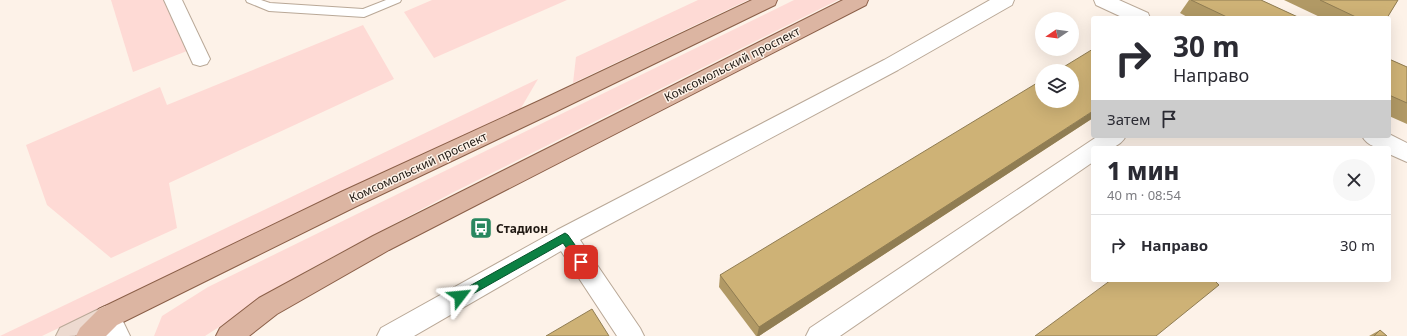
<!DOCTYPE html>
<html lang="ru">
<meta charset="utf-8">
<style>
body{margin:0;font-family:"Noto Sans",sans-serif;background:#f7f7f7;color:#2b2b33;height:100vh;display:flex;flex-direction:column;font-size:15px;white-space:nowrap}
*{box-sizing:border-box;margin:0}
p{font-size:13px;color:#7c7c81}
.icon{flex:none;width:22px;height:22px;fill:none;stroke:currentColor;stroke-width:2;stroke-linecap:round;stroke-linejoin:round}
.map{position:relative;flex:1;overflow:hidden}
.panel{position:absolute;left:1091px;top:146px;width:300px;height:136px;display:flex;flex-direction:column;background:#fff;border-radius:4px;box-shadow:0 4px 16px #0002}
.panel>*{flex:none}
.guide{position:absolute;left:1091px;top:16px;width:300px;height:122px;border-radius:4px;box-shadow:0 4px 16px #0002;background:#fff;color:#2b2b33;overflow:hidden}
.needle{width:26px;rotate:257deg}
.controls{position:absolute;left:1035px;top:12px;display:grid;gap:8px}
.controls a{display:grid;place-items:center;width:44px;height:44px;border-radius:50%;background:#fff;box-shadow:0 4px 16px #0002;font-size:20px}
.pin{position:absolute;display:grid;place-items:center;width:34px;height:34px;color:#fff;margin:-17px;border-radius:8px;box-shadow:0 2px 6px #0006}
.me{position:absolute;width:44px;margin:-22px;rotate:61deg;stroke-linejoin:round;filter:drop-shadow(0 0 3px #0008)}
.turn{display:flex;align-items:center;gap:14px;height:84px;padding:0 16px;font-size:18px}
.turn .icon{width:52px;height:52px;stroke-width:2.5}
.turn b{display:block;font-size:28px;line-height:34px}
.then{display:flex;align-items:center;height:38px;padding:0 16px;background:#0003;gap:8px;font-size:15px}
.round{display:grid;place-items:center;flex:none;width:42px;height:42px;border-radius:21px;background:#f7f7f7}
.summary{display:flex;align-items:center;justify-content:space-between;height:68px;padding:0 16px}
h1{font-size:24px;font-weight:800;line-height:30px}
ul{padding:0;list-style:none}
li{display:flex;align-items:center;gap:12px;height:60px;padding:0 16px;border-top:1px solid #e1e1e2}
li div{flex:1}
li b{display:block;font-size:15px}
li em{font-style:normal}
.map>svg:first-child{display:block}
.green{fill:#fedad5}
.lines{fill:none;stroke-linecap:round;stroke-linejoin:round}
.lane-casing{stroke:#b9a897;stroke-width:2}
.street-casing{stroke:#b9a897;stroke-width:2}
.secondary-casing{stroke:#b9a897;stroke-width:2}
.primary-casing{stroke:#8b5f48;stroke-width:2}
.lane{fill:#fff;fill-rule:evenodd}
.street{fill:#fff;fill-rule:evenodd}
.secondary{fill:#eddad0;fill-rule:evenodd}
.primary{fill:#dcb5a2;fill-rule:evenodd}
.wall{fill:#b19965}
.shaded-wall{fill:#907d53}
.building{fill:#ceb276;stroke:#907d53}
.route{fill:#0b8043;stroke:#07532c}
.labels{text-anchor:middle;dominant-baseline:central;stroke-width:3;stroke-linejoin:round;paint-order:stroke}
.street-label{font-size:12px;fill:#211a14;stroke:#fdf2e8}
.poi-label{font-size:12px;font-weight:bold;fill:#211a14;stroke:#fdf2e8;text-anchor:start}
</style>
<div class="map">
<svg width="1407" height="336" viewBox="0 0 1407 336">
<rect width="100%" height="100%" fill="#fdf2e8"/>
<!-- green -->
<g class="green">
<path d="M111,0H166L187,51L133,72Z"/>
<path d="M432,0H567L434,58L404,12Z"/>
<path d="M698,0H748L573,83L576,57Z"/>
<path d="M794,0H838L452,193L308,270L205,336H154L162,316L208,287Z"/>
<path d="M363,25L394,79L169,183L177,228L111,258L47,205L26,145L160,87L167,105Z"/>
<path d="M538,79L521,108L42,336H0Z"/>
</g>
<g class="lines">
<!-- lane casing -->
<g class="lane-casing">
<path id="lane" d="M246,0H261L270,3L363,9L386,0H401L400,2L364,17L269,11L247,2Z"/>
</g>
<!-- street casing -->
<g class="street-casing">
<g id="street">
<path d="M164,0H182L210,59L207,64L200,66L193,64Z"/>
<path d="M990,0H1014L1012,5L898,70L580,240L640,328L644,336H617L561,251L414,336H377L381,328L557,230L884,60Z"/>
<path d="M1094,0H1119L1148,13L1150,18H1124L1096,5Z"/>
<path d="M1389,134L1407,143V162L1389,154V148C1378,148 1368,147 1362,136H1389Z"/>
<path d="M1098,136H1126C1118,150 1107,148 1093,148V162L840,336H806L810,328Z"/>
<path d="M108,305L117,309L130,336H104L96,317L99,309Z"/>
</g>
</g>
<!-- secondary casing -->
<g class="secondary-casing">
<path id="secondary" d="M105,306L114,310L118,318C107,336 77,336 56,336L60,328Z"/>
</g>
<!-- primary casing -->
<g class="primary-casing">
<g id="primary">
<path d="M752,0H777L775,5L555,112L357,206L117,325L106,336H76L80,328L99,309L341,192L541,100Z"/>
<path d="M843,0H868L866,5L389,250L277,314L249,336H216L220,328L259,298L373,236Z"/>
</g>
</g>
<!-- lane -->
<use href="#lane" class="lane"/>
<!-- street -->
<use href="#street" class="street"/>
<!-- secondary -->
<use href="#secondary" class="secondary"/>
<!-- primary -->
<use href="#primary" class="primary"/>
</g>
<!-- wall -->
<g class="wall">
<path d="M1189,0H1261L1300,18H1189L1180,13Z"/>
<path d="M1284,0H1398L1387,18H1322Z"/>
<path d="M1389,59L1407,67V124L1389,116Z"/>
<path d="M1093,118L759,336H756L719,287L720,275Z"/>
<path d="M1380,330L1387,336H1369Z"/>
</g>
<!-- shaded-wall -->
<path class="shaded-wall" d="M1093,111V118L759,336H757L759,327Z"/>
<!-- building -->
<g class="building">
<path d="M1191,0H1261L1300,18H1229Z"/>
<path d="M1320,0H1398L1387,18H1358Z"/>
<path d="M1093,49V111L759,327L720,275L1042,80V101H1072V71H1057Z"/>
<path d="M1389,59L1407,67V103L1389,95Z"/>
<path d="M1111,280H1214L1219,285L1156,336H1035Z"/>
<path d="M592,309L609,336H546Z"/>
<path d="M1380,330L1387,336H1374Z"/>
</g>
<!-- route -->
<path class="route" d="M565,233L568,235L585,259L586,262L585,265L581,266L578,265L563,243L464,299L460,301L457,299L455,296L457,293Z"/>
<!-- icons -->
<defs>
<g id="bus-square" transform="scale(1.15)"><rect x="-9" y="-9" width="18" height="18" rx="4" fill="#28875f" stroke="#fdf2e8"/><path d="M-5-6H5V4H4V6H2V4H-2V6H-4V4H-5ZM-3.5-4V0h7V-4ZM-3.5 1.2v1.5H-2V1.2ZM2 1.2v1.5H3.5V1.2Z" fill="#fff"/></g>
</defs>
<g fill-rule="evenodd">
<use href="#bus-square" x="481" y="228"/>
</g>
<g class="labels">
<!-- street labels -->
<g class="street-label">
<text transform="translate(732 64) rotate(-27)">Комсомольский проспект</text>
<text transform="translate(418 167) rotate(-25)">Комсомольский проспект</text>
</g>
<!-- poi labels -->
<g class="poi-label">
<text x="496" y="228">Стадион</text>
</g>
</g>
</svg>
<div class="controls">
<a><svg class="needle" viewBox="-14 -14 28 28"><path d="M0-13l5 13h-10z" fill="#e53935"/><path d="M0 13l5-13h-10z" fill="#7c7c81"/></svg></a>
<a><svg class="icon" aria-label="layers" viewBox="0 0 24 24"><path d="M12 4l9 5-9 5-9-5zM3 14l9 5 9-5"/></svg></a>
</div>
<div class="pin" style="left:581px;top:262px;background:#d93025"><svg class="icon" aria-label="arrive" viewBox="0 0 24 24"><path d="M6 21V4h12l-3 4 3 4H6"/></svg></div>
<svg class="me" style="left:460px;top:296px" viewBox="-20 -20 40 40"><path d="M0-17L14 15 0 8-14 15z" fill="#0b8043" stroke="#fff" stroke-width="4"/></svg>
<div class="guide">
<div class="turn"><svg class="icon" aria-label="right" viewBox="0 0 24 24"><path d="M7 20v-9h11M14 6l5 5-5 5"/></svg><div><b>30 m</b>Направо</div></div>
<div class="then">Затем<svg class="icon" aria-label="arrive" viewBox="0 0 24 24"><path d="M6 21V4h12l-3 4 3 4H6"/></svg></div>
</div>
<section class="panel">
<div class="summary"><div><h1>1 мин</h1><p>40 m · 08:54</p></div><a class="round"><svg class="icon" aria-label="close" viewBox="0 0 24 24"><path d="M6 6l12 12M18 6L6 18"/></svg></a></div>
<ul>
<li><svg class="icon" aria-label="right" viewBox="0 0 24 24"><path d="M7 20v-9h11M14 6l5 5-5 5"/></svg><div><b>Направо</b></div><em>30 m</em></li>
</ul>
</section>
</div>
